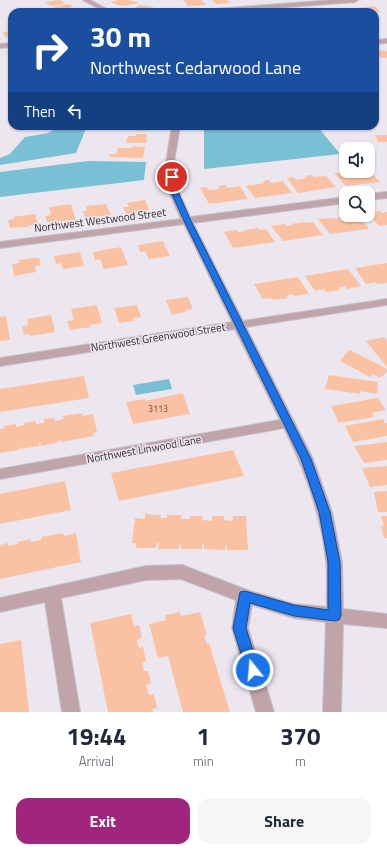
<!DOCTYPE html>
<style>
body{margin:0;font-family:"Titillium Web",sans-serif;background:#f6f6f7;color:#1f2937;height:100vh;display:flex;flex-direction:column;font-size:15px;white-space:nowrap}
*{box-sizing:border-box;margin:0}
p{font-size:13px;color:#747a83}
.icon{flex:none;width:22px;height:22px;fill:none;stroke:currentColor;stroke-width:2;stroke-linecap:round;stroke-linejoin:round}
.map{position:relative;height:712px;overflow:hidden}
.side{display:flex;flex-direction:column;background:#fff;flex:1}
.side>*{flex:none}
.top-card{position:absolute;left:8px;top:8px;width:371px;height:122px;border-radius:12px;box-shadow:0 1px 3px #0004;background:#1a4fa0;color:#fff;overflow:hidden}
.fabs{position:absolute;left:339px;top:142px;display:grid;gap:8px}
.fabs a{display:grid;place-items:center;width:36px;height:36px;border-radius:8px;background:#fff;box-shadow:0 1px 3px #0004;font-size:20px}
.pin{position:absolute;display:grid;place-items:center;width:34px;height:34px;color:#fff;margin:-17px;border:2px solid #fff;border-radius:50%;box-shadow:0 1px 4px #0007}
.me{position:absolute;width:44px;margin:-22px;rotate:343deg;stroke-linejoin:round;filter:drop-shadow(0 0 3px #0008)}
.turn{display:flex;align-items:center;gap:14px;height:84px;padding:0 16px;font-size:18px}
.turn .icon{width:52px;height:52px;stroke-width:2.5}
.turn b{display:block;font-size:28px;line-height:34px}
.then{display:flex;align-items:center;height:38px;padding:0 16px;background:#0003;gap:8px;font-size:15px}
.eta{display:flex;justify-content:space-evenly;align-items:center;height:68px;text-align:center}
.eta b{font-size:24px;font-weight:700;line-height:28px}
.cta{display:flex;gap:8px;margin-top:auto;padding:8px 16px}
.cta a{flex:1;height:46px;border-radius:12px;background:#a0267d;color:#fff;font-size:16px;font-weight:700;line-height:46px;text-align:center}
.cta a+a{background:#f6f6f7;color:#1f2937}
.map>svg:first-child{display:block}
.water{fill:#79c0d5}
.building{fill:#fac2a2}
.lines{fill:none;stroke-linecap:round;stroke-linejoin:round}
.minor-casing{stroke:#c6c2c9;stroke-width:2}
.minor{fill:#c1a4a9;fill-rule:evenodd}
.route{fill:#1a73e8;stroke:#114b97}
.labels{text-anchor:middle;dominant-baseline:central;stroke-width:3;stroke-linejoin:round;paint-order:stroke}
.number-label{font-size:9px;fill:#62534d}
.street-label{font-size:11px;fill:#302e31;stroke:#ece7ef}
</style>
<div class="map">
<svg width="387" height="712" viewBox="0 0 387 712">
<rect width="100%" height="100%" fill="#ece7ef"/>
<!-- water -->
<g class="water">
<path d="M60,126H87L76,153L0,165V158L10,154L25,137L48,133Z"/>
<path d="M204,126H317L340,154L204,169Z"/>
<path d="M88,161L146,162L144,180L0,197V172Z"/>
<path d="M169,379L172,389L136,395L133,385Z"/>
</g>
<!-- building -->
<g class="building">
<path d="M59,0L65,2H62L64,4L50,6L45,2Z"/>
<path d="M119,0H128L140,3L122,6L110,2Z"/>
<path d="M183,0H201L206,5L188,6Z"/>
<path d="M212,0H226L232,3L216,4Z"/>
<path d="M69,4L74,7H70L73,9L56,12L54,10H57L53,7Z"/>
<path d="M140,5L154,7L152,8L155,9L149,12L129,11Z"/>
<path d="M374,6L381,12H363L357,8Z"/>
<path d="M350,8L353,11L335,12L333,9Z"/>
<path d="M12,31V36L5,37L3,32Z"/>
<path d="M377,50L387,51V58L378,57L375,58V51Z"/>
<path d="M122,126H148L145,131L121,129Z"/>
<path d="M136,134H147L146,143H126L128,136H135Z"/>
<path d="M375,135H387V142H378Z"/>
<path d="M133,146L145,147L143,158L109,157L110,154H116L118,148H132Z"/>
<path d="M368,169L380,182L346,186L334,173L368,171Z"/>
<path d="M312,175L314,177L326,176L336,187L298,193L287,178L294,177L296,180L307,178L305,176Z"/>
<path d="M269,180L271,183L283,181L292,193L255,198L246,186L264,183L263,181Z"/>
<path d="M226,185L227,188L240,186L248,199L209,204L200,188L207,187L208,190L220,189L218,186Z"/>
<path d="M145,200L149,210L126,214L123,207H129L127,203Z"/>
<path d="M71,204L76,220L47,222L45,216L51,215L49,207Z"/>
<path d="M106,204L111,215L85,218L83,211H87L86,206Z"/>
<path d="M380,211L382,213L387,212V225L379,226L368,213Z"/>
<path d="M35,214L38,224L28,226V227L10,228L8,220L14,219L13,217Z"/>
<path d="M350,215L352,217L359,216L369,229L330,234L318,219L331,218L332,219Z"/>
<path d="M304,222L306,223L313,222L323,235L283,241L271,226L285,224L286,226L292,225L291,224Z"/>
<path d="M258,228L259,230L266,229L275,242L233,248L224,232L237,230L239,232L245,231L244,230Z"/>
<path d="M163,241L170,256L149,259L145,251L140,252L138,245Z"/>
<path d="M121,247L128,265L104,269L100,259L95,260L93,252Z"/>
<path d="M80,252L84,266L63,269L61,263L56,264L54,256Z"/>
<path d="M33,258H39L41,265L35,266L36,272L14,276L12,264L20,263L18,260Z"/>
<path d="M387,263V283L376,284L375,282L366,284L355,268Z"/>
<path d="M348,269L361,286L347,289L345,286L338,288L340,290L326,292L324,289L315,291L305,276Z"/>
<path d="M298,277L309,294L294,296L293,294L286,296L288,298L273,300L271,298L263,299L254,284Z"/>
<path d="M188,297L193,309L185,310L186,312L172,315L166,300Z"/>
<path d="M97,305L102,323L90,325L91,327L70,330L67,321L74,320L71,309Z"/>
<path d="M137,305L141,317L133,318L134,321L119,323L114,308Z"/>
<path d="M51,315L55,332L30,336V334L24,335L22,326L28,325L27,319Z"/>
<path d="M6,316L10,340L0,341V317Z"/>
<path d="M384,337L387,340V367L366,341Z"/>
<path d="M350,350L387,369V372L380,378L373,374L370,377L340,361L344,357L343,356Z"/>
<path d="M329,375L378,382L377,394L360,391V394L325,389Z"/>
<path d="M84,376L89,398L0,412V389Z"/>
<path d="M183,393L190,414L133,424L126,402L145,399V401Z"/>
<path d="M378,398L386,410L372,413L374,417L339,423L331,406Z"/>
<path d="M82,413L83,416L93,414L97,432L93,433L94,436L61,442L59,439V442L41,446L40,442H39V446L20,449L19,445V450L0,453V429L4,428V426L16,424V427L24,425V423L35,421L36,424L44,423V419L54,418L55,421L64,419L63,416Z"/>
<path d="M383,419L385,423H387V436L353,442L345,426Z"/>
<path d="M387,442V460L364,463L354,446Z"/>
<path d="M233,450L244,476L119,501L111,473Z"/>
<path d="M387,466V485L370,487L362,468Z"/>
<path d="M65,481L71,510L0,524V494Z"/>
<path d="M387,491V512H378L374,492Z"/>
<path d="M145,514L161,515L160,518H167V515H181V519H190V516H203L202,520L212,521V516H224V520L233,521V516H246L248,550H227L226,545H225V550L204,549V544H202V549H181V544H180L179,549H158L159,543H157L156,548H136V543H132L135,518L145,519Z"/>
<path d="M381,516H387V538H384L381,526H384Z"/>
<path d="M63,533L64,536L76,533L81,562L0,579V545L8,543V546L18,544V542L30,539L31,542L41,540V537Z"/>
<path d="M180,612L181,616L200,612L207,635L204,636L207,644L209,643L230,712H183L168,656L158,658L149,624L166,620L165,615Z"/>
<path d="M131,614L134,626L139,625L142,638L137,640L139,648L143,647L146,661L142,662L144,671H148L151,684L146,685L149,695L154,694L157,708L152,709L153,712H108L90,623Z"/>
<path d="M21,640L29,712H0V644Z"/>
</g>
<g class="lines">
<!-- minor casing -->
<g class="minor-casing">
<g id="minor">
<path d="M83,0H90L112,12H105Z"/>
<path d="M333,0H358L355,2L224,12H198L201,10Z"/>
<path d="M387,39V43L375,44V40Z"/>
<path d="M12,43V47L0,48V44Z"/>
<path d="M172,126H180L174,162L179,192L190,217L346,197V203L193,223L243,321L387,299V305L246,327L313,459L332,512L342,562L343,609L387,614V628L343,624L341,712H323L326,622L294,618L252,605L248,628L274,712H256L232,628L236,600L181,579L146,580L61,598L80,712H62L45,602L0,612V598L146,566L182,565L247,590L294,604L327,607C326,592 328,576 326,561C321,514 305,470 284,428L0,479V469L280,420L235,329L0,366V358L232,322L184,224L0,248V242L181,219L169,192L166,162Z"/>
<path d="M387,192V198L368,200V194Z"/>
</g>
</g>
<!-- minor -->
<use href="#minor" class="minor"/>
</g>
<!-- route -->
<path class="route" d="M172,175L175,177L178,192L191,221L311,459L330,512L340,562L341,616L339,620L335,621L294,616L250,603L246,628L259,670L257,675L253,676L248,675L246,670L233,628L240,592L245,591L294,605L328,610V562L319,512L301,459L184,221L171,192L169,177Z"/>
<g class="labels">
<!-- number labels -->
<g class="number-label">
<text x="158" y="408">3113</text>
</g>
<!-- street labels -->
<g class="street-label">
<text transform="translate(100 220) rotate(-7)">Northwest Westwood Street</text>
<text transform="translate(158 337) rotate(-9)">Northwest Greenwood Street</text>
<text transform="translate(144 449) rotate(-10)">Northwest Linwood Lane</text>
</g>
</g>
</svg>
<div class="fabs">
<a><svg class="icon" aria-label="sound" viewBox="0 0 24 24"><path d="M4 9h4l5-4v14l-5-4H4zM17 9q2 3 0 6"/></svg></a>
<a><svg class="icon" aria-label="search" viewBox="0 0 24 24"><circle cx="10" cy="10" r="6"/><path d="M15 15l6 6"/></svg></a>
</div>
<div class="pin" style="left:172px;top:177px;background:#d93025"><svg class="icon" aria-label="arrive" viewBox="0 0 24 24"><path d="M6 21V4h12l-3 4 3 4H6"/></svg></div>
<svg class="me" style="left:253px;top:670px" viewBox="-20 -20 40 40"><circle r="17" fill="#1a73e8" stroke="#fff" stroke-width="3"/><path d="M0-11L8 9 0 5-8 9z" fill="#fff"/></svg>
<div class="top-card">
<div class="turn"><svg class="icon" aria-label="right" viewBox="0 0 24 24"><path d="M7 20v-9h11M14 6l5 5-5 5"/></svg><div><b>30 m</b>Northwest Cedarwood Lane</div></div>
<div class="then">Then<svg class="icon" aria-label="left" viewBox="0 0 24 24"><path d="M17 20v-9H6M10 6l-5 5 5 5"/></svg></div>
</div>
</div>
<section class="side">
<div class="eta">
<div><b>19:44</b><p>Arrival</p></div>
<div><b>1</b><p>min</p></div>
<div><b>370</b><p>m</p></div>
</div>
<div class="cta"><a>Exit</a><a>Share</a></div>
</section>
